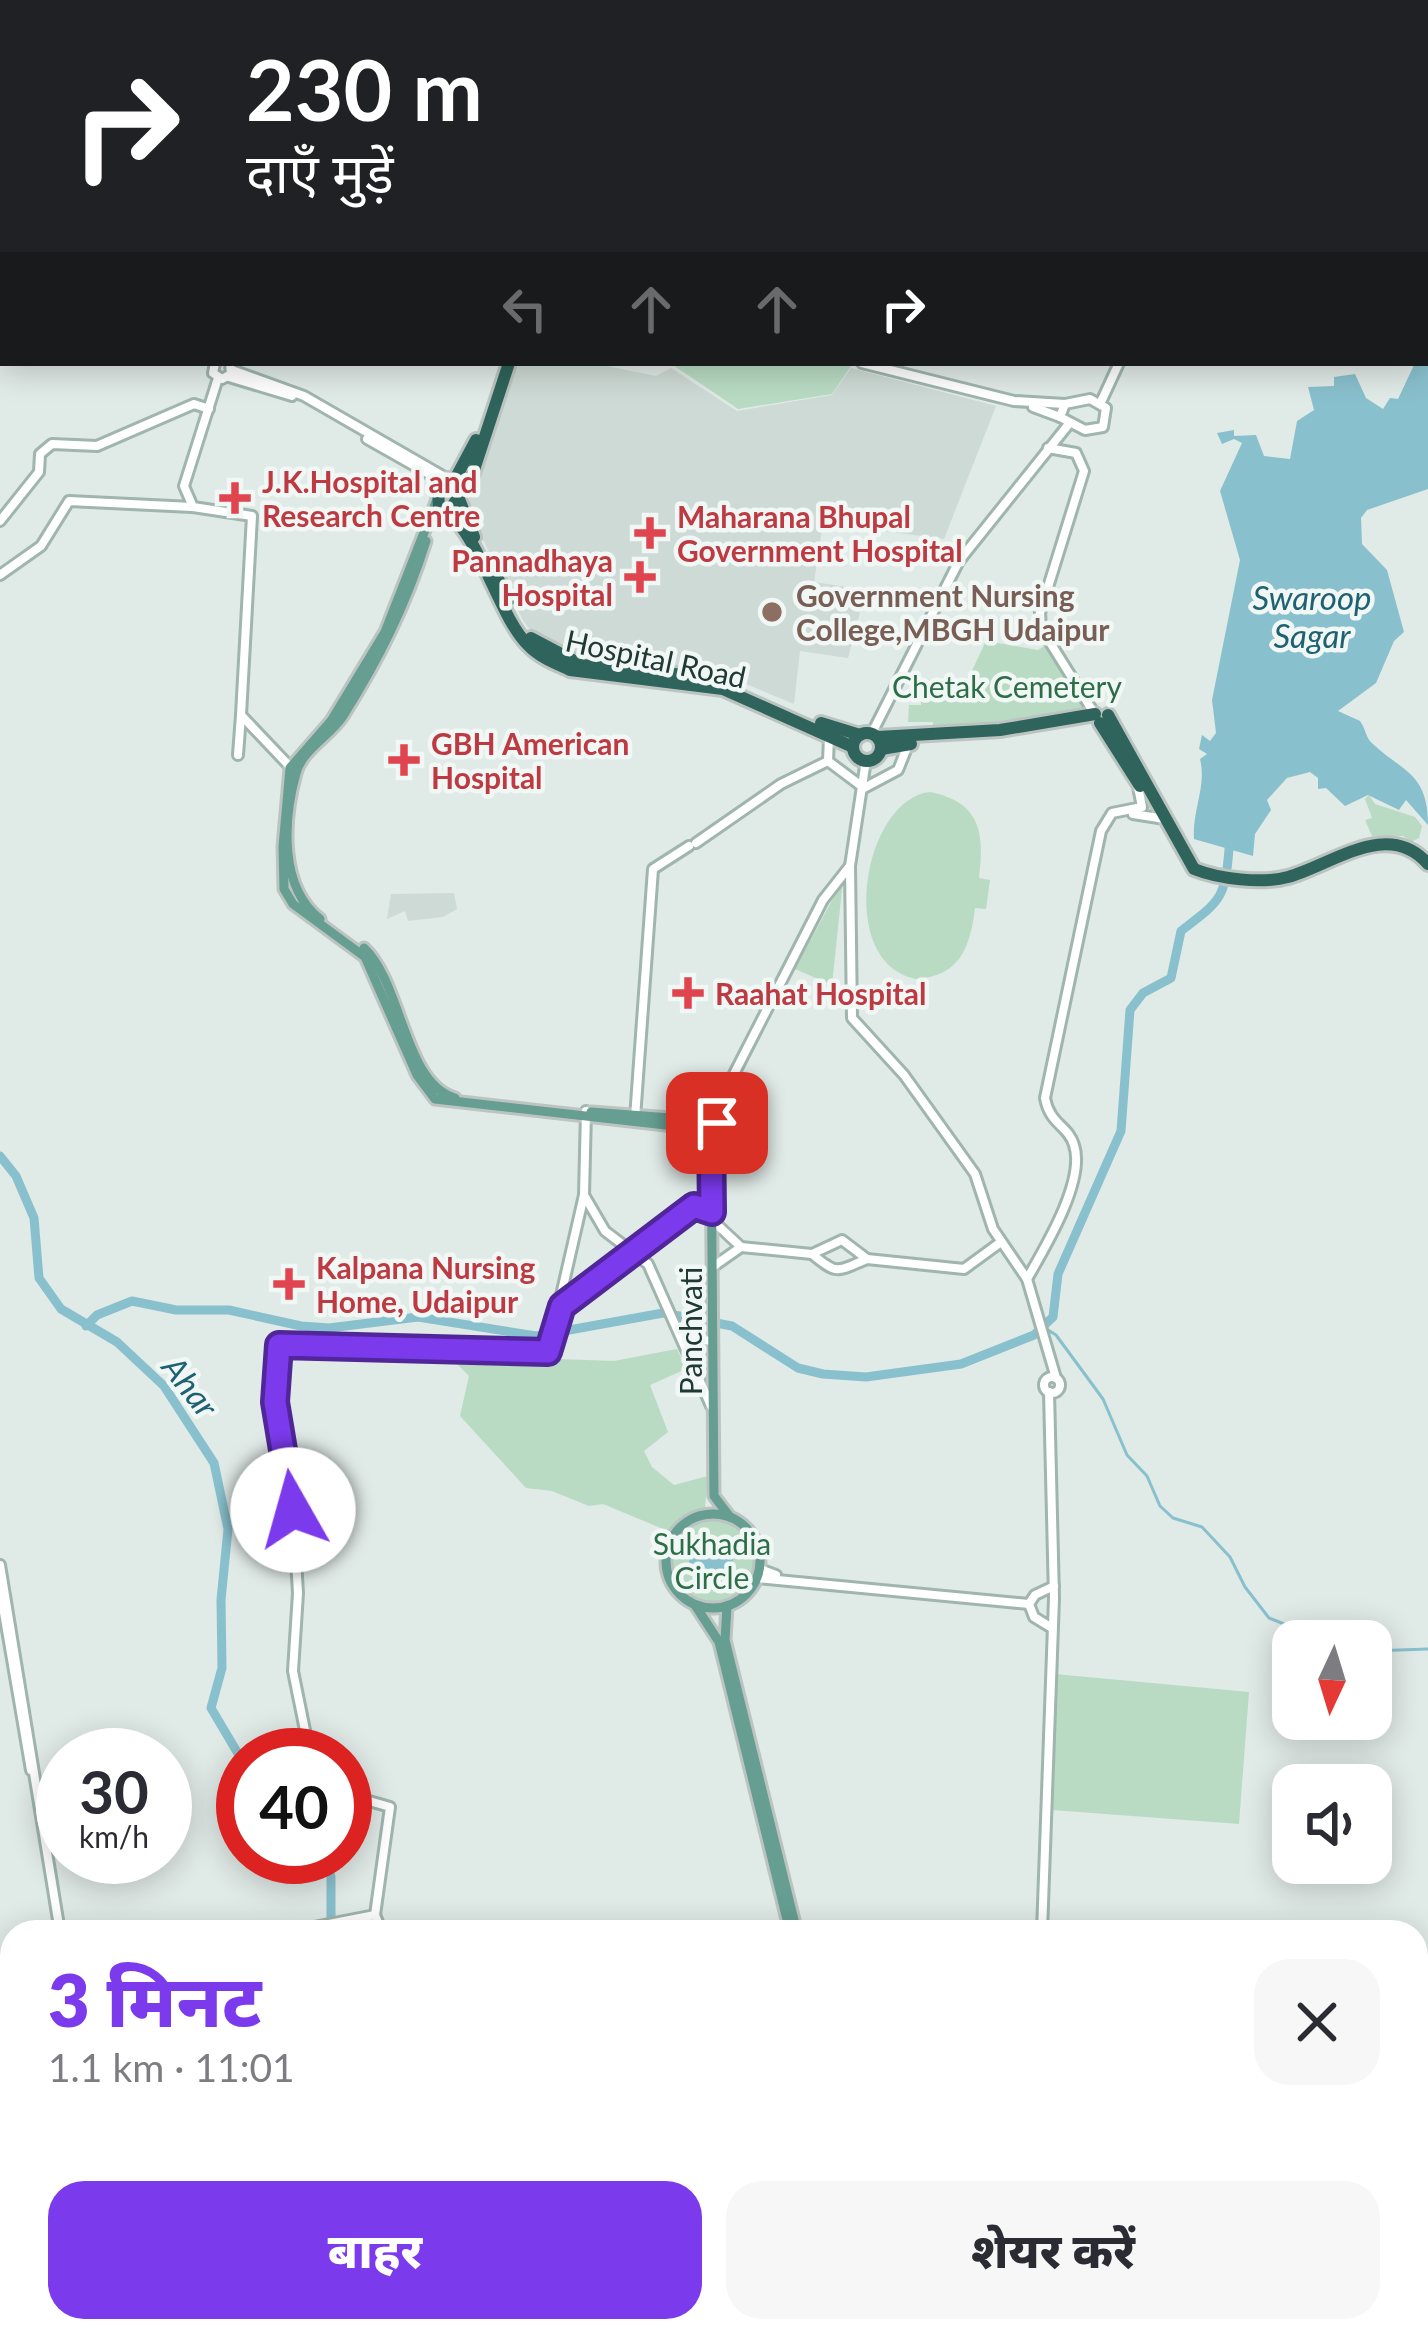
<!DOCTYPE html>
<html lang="hi">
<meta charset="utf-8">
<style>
body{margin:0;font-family:Lato,"Noto Sans Devanagari",sans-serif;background:#f7f7f7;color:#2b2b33;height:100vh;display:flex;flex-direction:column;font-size:45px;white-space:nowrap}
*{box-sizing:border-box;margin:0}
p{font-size:39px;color:#7c7c81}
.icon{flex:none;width:66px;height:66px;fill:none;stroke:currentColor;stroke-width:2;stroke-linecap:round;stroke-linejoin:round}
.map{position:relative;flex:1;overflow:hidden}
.details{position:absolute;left:0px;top:1920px;width:1428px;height:423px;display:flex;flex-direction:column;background:#fff;border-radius:36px 36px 0 0;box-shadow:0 6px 30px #0003}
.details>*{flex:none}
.top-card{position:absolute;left:0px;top:0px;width:1428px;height:366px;box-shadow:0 6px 30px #0003;background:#202124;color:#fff;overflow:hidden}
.needle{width:78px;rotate:184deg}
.fabs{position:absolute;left:1272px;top:1620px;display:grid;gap:24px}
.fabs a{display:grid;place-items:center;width:120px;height:120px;border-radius:24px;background:#fff;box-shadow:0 6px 30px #0003;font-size:60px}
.speed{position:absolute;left:36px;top:1728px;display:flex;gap:24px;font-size:60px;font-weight:700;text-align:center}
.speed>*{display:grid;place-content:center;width:156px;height:156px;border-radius:50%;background:#fff;box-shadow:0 6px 30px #0003;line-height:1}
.speed small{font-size:30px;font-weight:400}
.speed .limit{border:18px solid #d22;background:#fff;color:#111}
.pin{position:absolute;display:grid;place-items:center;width:102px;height:102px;color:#fff;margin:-51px;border-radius:24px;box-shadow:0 6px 18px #0006}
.me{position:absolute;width:132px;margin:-66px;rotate:353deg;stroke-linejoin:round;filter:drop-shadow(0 0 9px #0008)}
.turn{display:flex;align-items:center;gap:42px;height:252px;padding:0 48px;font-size:54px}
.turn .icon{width:156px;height:156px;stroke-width:2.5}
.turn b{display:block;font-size:84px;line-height:102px}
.lanes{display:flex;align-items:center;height:114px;padding:0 48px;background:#0003;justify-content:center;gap:60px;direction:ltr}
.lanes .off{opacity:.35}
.round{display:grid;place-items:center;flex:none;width:126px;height:126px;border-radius:36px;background:#f7f7f7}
.overview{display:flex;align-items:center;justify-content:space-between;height:204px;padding:0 48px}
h1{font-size:72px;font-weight:800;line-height:90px;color:#7c3aed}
.primary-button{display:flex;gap:24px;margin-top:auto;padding:24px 48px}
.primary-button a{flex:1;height:138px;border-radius:36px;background:#7c3aed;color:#fff;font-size:48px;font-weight:800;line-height:138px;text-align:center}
.primary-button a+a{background:#f7f7f7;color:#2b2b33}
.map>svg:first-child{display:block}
.built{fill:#cedad5}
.green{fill:#b9dbc3}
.water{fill:#89c0cd}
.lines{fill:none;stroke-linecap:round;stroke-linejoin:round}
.stream{stroke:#89c0cd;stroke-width:3}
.river{stroke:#89c0cd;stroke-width:9}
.secondary-casing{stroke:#9fb5ae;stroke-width:14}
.primary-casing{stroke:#bcc4c2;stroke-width:15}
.highway-casing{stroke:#bcc4c2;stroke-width:18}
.secondary{stroke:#fff;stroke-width:8}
.primary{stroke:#669e92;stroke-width:9}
.highway{stroke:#2e645b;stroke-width:12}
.route-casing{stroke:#51269a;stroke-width:30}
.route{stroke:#7c3aed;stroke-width:21}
.health-dot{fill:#e0444e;stroke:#f0f7f4;stroke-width:4.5}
.education-dot{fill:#8d6e63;stroke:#f0f7f4;stroke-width:4.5}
.labels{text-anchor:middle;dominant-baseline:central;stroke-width:9;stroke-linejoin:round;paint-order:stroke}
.health-label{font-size:30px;font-weight:bold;fill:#be3a42;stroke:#f0f7f4;text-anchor:start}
.education-label{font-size:30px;font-weight:bold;fill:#785e54;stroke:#f0f7f4;text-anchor:start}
.street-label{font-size:30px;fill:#213934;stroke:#f0f7f4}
.park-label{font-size:30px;fill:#2d6e49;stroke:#f0f7f4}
.water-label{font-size:33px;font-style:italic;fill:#1e6172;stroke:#f0f7f4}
</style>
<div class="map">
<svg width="1428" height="2342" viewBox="0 0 1428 2342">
<rect width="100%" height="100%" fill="#e0eae6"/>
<!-- built -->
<g class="built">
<path d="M0,0H241L3,3V113Z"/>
<path d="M517,363H592L656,376L671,368L737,411L832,395L851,368L996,406L944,539L823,523L814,582L866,590L848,658L800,651L794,704L729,677L592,661L568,656L538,640L524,622L466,506Z"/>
<path d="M454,893L457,909L443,917L408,921L405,911L387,919L391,894Z"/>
</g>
<!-- green -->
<g class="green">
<path d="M670,363H841L851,366L832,394L738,409Z"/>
<path d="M986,641L1038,650L1046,645L1087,712L933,728V722H908L909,705H921L922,680L968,679Z"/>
<path d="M930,792C980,802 985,832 979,878L990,880L986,909L975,908C970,948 960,976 916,979C835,963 863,799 930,792Z"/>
<path d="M1369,795L1375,804L1415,817L1422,826L1419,838L1411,842L1403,836H1372L1365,820L1372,818L1365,799Z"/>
<path d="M843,880L832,985L795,969Z"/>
<path d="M677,1349L686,1369L650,1385L668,1432L644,1451L652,1467L674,1485L708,1476L705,1508L668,1531L603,1504L589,1506L552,1491L526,1488L460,1416L469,1376L448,1355L614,1361Z"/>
<circle cx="712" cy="1560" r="43"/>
<path d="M1055,1674L1249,1692L1239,1824L1052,1810Z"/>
</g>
<!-- water -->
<g class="water">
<path d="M1428,357V489L1367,510L1361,518L1362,544L1387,570L1404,632L1394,641L1376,683L1338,711L1360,721C1367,731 1365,738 1374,745C1403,772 1428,773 1428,825L1406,800L1399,810L1368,795L1345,806L1326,788L1318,789V778L1310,772L1287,778L1267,800L1271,810L1255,834L1253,856L1194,839C1192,810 1207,786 1200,759L1207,754L1199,749L1202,735L1210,741L1216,733L1212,700L1240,560L1220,491L1242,443L1234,439L1222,444L1217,433L1234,430V436L1256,435L1264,456L1290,459L1297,421L1314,410L1308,387L1334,386V377L1355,374L1366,398L1383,409L1390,398L1398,399L1415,363H1425Z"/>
<circle cx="711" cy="1559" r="22"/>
</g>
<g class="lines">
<!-- stream -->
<g class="stream">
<path d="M1045,1328L1056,1335L1103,1399L1127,1455L1147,1476L1160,1506L1173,1518L1202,1527L1230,1557L1245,1587L1269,1618L1327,1641"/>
<path d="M1371,1651L1428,1649"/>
</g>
<!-- river -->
<g class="river">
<path d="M0,1156L16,1176L34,1218L39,1278L61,1309L117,1342L164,1386L214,1463L228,1529L221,1600L222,1668L211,1708L243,1762"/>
<path d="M86,1326L97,1315L132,1301L176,1310H229L301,1326L329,1328L418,1317L536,1336L663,1313L732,1326L798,1368L823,1374L866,1377L961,1364L1034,1335L1053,1317L1058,1274L1121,1131L1130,1010L1143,993L1171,978L1181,931C1220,901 1225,900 1229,849"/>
<path d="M325,1857L331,1877V1932"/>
<path d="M602,2331L606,2342"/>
</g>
<!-- secondary casing -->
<g class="secondary-casing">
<g id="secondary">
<path d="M480,3L481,0"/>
<path d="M499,3L500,0"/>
<path d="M1308,3L1310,0"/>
<path d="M0,216L3,214"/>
<path d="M0,275H3"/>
<path d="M0,282H3"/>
<path d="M215,363L213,373L222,379L231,374L230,363"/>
<path d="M862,363L1014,401L1065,404"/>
<path d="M232,370L304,396L448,479"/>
<path d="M229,377L292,396"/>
<path d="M218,378L184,486L193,507L252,516L241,715L295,772"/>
<path d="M1090,399L1106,408L1103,427L1085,430L1060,417L1065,404Z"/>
<path d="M1101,402L1119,363"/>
<path d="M1033,407L1060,417"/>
<path d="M367,439L443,482"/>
<path d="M1048,448L1076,453L1084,471L1040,613L1041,628L1094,713"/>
<path d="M0,521L39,472L40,454L52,444L97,446L194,404L209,409"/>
<path d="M0,575L41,546L69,501L192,507"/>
<path d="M872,733L959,561L1068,425"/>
<path d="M829,737L828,761L864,788L898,770L908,745"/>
<path d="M238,755L241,715"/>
<path d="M866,760L850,866L852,1018L904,1075L975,1174L993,1229L1027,1279L1056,1378"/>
<path d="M1133,814L1165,819"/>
<path d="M696,843L781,784L828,761"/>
<path d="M586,1111L584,1195L605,1231L648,1264L711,1406"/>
<path d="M714,1113L823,900L849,867"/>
<path d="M635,1118L653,869L689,846"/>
<path d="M712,1220L741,1247L812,1254"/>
<path d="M842,1240L867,1259C837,1271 838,1276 812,1254Z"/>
<path d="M867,1259L964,1269L1001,1242"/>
<path d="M714,1266L741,1247"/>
<path d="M1027,1279C1044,1249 1086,1181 1074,1145C1068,1125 1050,1125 1045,1098L1101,831L1112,813L1142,807L1138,787"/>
<path d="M564,1305L694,1206L712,1212"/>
<path d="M682,1338L713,1341"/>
<circle cx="1052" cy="1385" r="8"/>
<path d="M0,1565L60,1932"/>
<path d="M760,1569L776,1575"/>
<path d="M757,1578L1029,1604"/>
<path d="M0,1589L31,1770"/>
<path d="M1052,1628L1034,1617L1029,1604L1035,1595L1054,1586"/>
<path d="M310,1755L293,1671L298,1593L293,1510L275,1402L279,1345L548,1352L584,1195"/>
<path d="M345,1794L390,1807L375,1915"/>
<path d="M288,1932L375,1915L382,1932"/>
<path d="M1042,1932L1054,1598L1049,1392"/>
<path d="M0,1986L12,1987"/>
<path d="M0,1992L12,1993"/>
<path d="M1416,2327L1428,2326"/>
<path d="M636,2331V2342"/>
<path d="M1152,2331L1185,2342"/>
<path d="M318,2342L320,2331"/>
<path d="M718,2342L719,2331"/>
<path d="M1332,2342L1379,2331"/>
</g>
</g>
<!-- primary casing -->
<g class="primary-casing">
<g id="primary">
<path d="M436,502L385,632L331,721L290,768L283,847L284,889L293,904L365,957L417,1075L435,1099L701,1129"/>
<path d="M320,919C279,887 283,820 296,773C302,750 330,736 343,716C379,659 406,605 426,541"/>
<path d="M364,948C402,983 404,1084 455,1098"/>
<circle cx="707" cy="1121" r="10"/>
<path d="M591,1112L697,1120"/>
<path d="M711,1130L714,1496L730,1517"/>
<circle cx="713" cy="1561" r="47"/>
<path d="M695,1605L719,1642L790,1932"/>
<path d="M727,1606L725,1640L797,1932"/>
<path d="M0,2248L12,2223"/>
<path d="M0,2269L12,2242"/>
<path d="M833,2342V2331"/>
</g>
</g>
<!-- highway casing -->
<g class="highway-casing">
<g id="highway">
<path d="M445,3V0"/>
<path d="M454,481L476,440"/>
<path d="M462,490L473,473L509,363"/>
<path d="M459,499L474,537"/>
<path d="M449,512L462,490L448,479L438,488L439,508C477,523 497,615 528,645C539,657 555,663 570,670L723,689L853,747"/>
<path d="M488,560L509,600"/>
<path d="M531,638L582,665L695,676"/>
<path d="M1108,715L1194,869C1219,879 1262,884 1288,877C1332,865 1388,818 1428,864"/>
<path d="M821,723L860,735"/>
<path d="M1100,723L1140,786"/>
<circle cx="867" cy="747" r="14"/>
<path d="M878,737L1000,730L1095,714"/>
<path d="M881,749L911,744"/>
</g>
</g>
<!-- secondary -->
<use href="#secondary" class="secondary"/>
<!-- primary -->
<use href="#primary" class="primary"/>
<!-- highway -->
<use href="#highway" class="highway"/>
</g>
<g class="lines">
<!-- route casing -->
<g class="route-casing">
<path id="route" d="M293,1510L275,1402L279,1345L548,1352L562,1306L694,1206L712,1212L711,1130L717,1123"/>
</g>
<!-- route -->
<use href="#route" class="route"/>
</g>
<!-- markers -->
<g class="health-dot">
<path d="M229 480h12v12h12v12h-12v12h-12v-12h-12v-12h12z"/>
<path d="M644 515h12v12h12v12h-12v12h-12v-12h-12v-12h12z"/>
<path d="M634 559h12v12h12v12h-12v12h-12v-12h-12v-12h12z"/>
<path d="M398 742h12v12h12v12h-12v12h-12v-12h-12v-12h12z"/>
<path d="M682 975h12v12h12v12h-12v12h-12v-12h-12v-12h12z"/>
<path d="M283 1266h12v12h12v12h-12v12h-12v-12h-12v-12h12z"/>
</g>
<circle class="education-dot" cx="772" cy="612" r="12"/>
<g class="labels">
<!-- health labels -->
<g class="health-label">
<text x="262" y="481">J.K.Hospital and<tspan x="262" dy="34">Research Centre</tspan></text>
<text x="677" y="516">Maharana Bhupal<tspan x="677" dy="34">Government Hospital</tspan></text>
<text x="613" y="560" text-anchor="end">Pannadhaya<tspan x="613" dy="34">Hospital</tspan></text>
<text x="431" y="743">GBH American<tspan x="431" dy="34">Hospital</tspan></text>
<text x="715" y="993">Raahat Hospital</text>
<text x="316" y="1267">Kalpana Nursing<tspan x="316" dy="34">Home, Udaipur</tspan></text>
</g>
<!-- education labels -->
<g class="education-label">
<text x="796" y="595">Government Nursing<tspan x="796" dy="34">College,MBGH Udaipur</tspan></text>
</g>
<!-- street labels -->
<g class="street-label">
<text transform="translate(656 658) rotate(12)">Hospital Road</text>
<text transform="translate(690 1331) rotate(-90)">Panchvati</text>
</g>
<!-- park labels -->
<g class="park-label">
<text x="1007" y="686">Chetak Cemetery</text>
<text x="712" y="1543">Sukhadia<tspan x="712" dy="34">Circle</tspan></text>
</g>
<!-- water labels -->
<g class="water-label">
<text x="1312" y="597">Swaroop<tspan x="1312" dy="38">Sagar</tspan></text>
<text transform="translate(191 1386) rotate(52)">Ahar</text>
</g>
</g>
</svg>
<div class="fabs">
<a><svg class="needle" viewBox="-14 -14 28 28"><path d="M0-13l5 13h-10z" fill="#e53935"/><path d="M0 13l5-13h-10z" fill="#7c7c81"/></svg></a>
<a><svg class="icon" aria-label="sound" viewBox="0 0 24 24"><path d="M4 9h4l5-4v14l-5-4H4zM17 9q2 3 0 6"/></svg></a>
</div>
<div class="speed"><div>30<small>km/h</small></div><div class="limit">40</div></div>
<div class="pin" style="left:717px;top:1123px;background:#d93025"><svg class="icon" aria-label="arrive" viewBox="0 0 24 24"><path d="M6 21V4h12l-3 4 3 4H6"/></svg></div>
<svg class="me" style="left:293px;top:1510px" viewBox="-20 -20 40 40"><circle r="19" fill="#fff"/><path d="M0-13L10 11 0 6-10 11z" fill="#7c3aed"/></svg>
<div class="top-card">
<div class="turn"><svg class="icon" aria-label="right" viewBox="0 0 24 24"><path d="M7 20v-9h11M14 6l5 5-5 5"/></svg><div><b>230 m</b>दाएँ मुड़ें</div></div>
<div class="lanes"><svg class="icon off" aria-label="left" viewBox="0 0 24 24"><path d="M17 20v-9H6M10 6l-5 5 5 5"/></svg><svg class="icon off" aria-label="ahead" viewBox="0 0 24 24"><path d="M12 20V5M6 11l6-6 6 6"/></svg><svg class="icon off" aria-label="ahead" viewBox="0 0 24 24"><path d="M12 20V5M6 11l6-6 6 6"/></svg><svg class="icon" aria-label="right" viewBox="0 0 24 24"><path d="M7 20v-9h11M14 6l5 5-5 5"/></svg></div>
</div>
<section class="details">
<div class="overview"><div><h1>3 मिनट</h1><p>1.1 km · 11:01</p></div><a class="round"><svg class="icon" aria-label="close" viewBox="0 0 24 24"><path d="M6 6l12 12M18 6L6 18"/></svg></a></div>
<div class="primary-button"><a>बाहर</a><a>शेयर करें</a></div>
</section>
</div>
